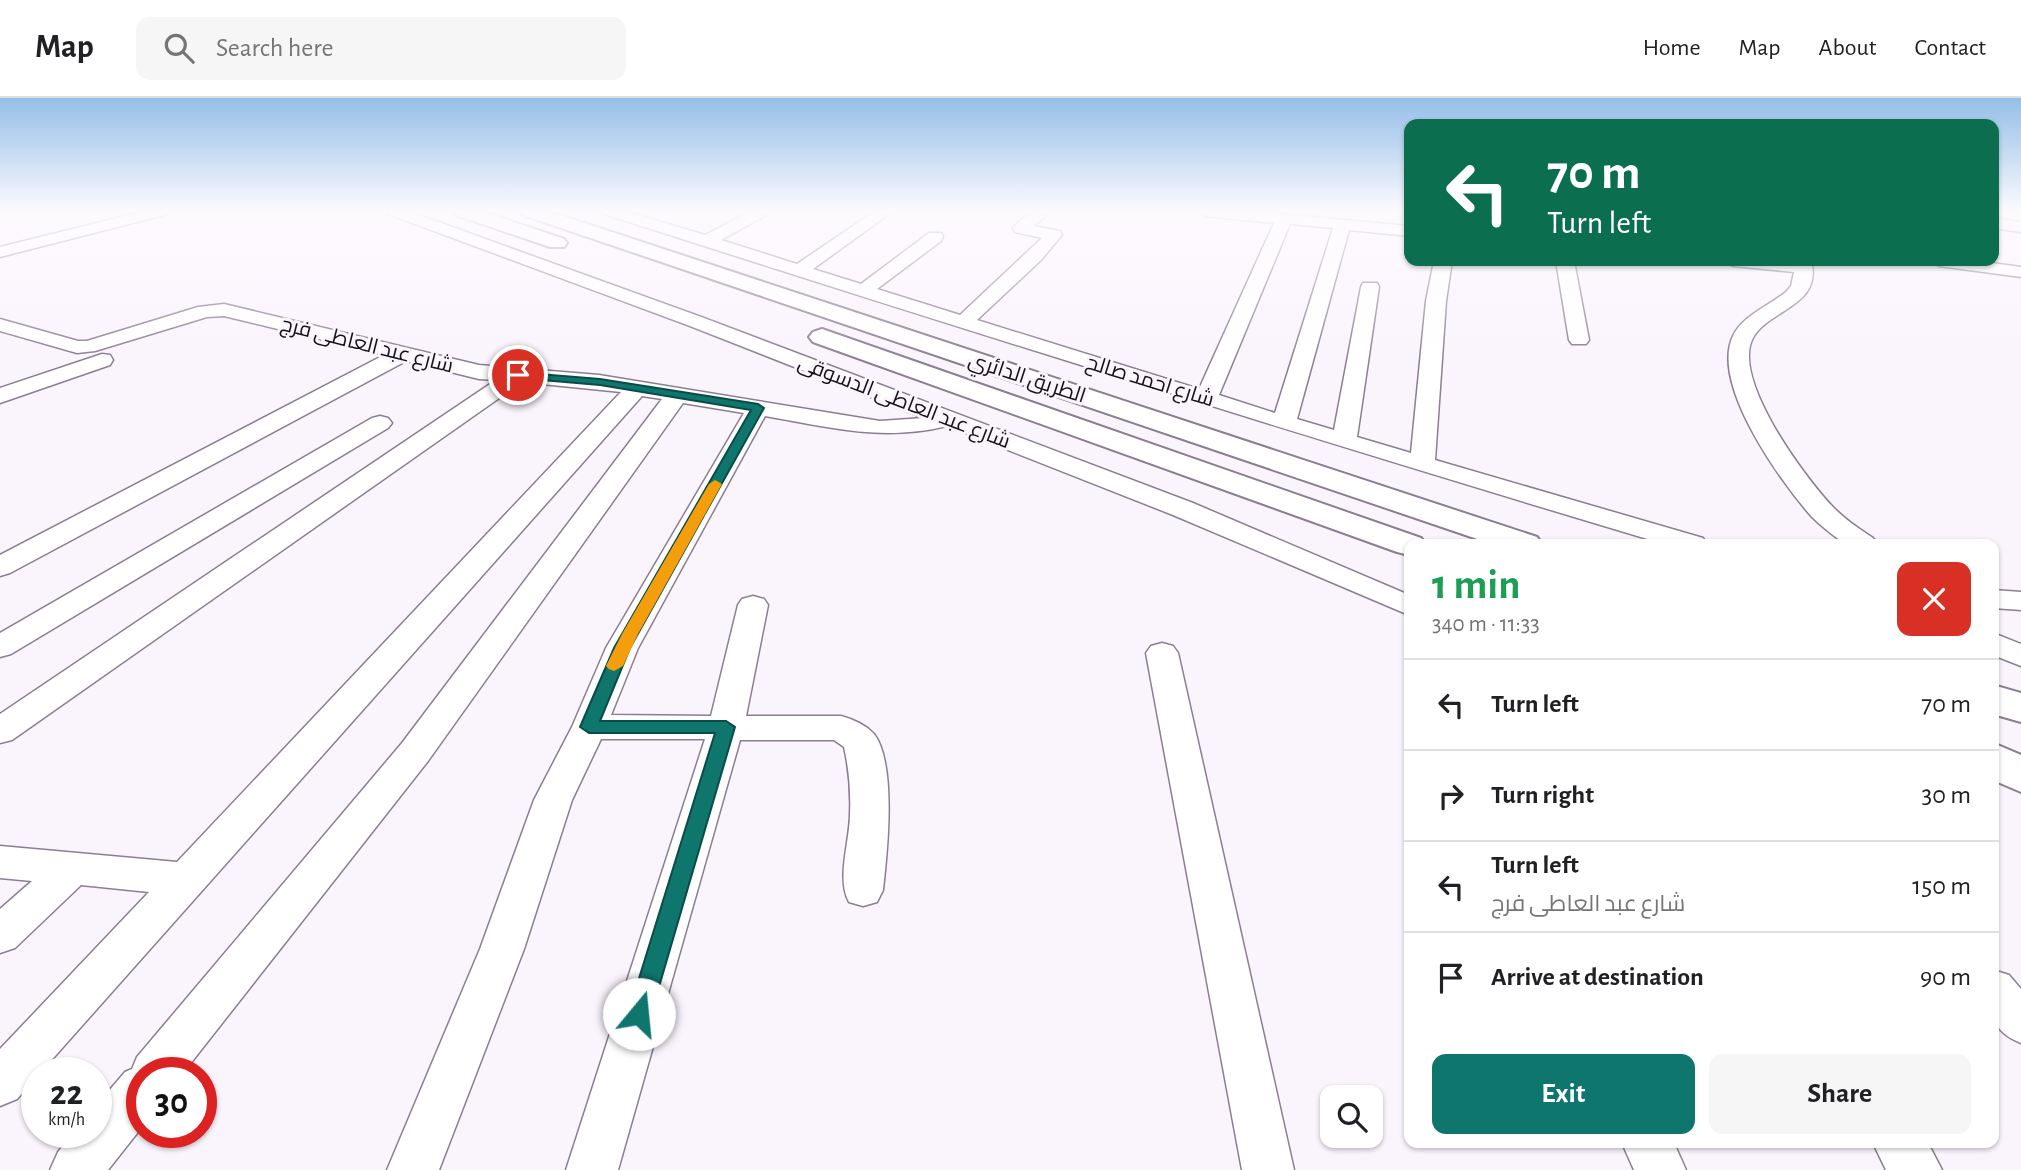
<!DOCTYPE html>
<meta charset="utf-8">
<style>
body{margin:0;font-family:"Alegreya Sans",Cairo,sans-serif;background:#f6f6f6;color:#202124;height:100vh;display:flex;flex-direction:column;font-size:26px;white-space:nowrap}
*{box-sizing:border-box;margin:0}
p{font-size:23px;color:#757577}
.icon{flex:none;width:38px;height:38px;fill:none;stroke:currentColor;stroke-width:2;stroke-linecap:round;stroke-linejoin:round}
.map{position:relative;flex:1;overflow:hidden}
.sheet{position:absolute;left:1404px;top:441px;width:595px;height:609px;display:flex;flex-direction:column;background:#fff;border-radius:14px;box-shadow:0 2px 5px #0004}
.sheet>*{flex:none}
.top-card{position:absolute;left:1404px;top:21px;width:595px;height:147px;border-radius:14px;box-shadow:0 2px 5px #0004;background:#0b6e4f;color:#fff;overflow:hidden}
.tools{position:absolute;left:1320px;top:987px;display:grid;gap:14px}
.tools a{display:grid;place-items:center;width:63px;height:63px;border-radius:14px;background:#fff;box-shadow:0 2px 5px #0004;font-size:35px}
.speed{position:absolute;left:21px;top:959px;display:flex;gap:14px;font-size:35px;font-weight:700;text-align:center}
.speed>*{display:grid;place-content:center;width:91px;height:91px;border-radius:50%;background:#fff;box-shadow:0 2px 5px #0004;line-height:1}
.speed small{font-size:18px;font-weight:400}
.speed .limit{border:10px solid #d22;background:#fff;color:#111}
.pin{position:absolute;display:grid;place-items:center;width:60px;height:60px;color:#fff;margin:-30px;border:4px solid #fff;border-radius:50%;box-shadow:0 2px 7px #0007}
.me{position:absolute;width:77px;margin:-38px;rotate:17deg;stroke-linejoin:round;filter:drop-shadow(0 0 5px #0008)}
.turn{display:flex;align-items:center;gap:24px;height:147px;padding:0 28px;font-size:32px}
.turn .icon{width:91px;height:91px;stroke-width:2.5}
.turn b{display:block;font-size:49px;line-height:60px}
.round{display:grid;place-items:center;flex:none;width:74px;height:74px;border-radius:14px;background:#f6f6f6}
.overview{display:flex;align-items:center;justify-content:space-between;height:119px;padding:0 28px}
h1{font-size:42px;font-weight:700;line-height:52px;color:#1e9e55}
.button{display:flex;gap:14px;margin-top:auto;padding:14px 28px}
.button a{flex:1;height:80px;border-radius:14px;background:#0f766e;color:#fff;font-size:28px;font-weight:700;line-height:80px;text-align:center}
.button a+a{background:#f6f6f6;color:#202124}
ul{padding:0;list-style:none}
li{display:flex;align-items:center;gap:21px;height:91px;padding:0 28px;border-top:2px solid #e0e0e0}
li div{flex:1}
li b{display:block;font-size:26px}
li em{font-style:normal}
header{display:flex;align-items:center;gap:42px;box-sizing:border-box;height:98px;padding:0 35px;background:#fff;border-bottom:2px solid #e0e0e0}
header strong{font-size:33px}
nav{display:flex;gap:38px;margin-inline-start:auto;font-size:24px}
.search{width:490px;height:63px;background:#f6f6f6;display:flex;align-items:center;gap:18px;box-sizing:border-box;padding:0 24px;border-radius:14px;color:#757577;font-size:26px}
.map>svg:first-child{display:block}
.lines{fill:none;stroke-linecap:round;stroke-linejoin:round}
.street-casing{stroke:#8c7e92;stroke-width:3}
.highway-casing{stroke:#8c7e92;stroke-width:4}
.street{fill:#fff;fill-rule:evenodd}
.highway{fill:#fff;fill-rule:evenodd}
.route{fill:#0f766e;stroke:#0a4d48;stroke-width:2}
.slow{fill:#f59e0b}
.labels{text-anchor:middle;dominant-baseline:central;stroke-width:6;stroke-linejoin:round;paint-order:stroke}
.far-street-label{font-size:21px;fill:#161118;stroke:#faf4fd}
</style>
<header>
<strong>Map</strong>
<div class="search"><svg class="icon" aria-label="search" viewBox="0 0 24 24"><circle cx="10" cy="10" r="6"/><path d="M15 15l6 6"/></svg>Search here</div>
<nav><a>Home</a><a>Map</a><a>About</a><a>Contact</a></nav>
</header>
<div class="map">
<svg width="2021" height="1072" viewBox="0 0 2021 1072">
<rect width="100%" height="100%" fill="#faf4fd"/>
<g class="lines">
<!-- street casing -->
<g class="street-casing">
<g id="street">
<path d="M145,113H170L168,116L0,159V149Z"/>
<path d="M386,113H408L704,220L1193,405L1409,497V517L1173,417L947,328C882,344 829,329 765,318L638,550L611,617L711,618L738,507L742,501L753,498L764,501L768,507L746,618H841C852,621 866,627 874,636C897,666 887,756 883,792L877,804L863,808L849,804C836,780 850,743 850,716C851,693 849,671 844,649L834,642H740L618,1072H566L705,641H601L572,702L524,851L439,1072H387L480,851L534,702L572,629L606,550L744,315L683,305L428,663L183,975H142V1029L108,1072H50L58,1054L74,1034H96V1008L125,974L132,971L137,959L402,645L662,301L642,298L40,975H37V979L17,1001L0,1008V951L149,794L81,787L15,850L0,855V811L32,783L0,780V748L177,764L621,294L522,284L12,642L0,645V616L496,282L479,281L406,263L10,475L0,478V457L384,257L224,218L207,219L95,253L77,255L0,233V221L78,243H87L198,209L224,206L479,267L599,277L880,323L924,320L690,228L388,116Z"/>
<path d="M602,113H625L705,137L751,113H770L768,116L721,142L797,166L875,113H893L813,171L861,186L929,135H941L943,139L941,143L877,191L960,217L1042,140L1015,134L1013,130C1024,117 1034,113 1051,113L1034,128L1060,133L1062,137L1041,162L977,222L1199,291L1274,125L1205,118L1197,113H1250L1409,128V138L1349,132L1297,321L1334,332L1361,189L1363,185H1377L1379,189L1357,339L1411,355L1426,203L1434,163H1452L1446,203L1435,362L1703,440L1707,446H1664C1309,340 957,229 604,116ZM1290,126L1333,130L1275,315L1219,297Z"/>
<path d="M1993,120L2021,124V134L1993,130Z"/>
<path d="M1556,163H1574L1589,242L1586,246H1572L1569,242Z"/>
<path d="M1724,163H1811C1823,207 1771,211 1754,238C1729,278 1804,378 1831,407C1843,420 1858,430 1873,440L1877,446H1845C1834,438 1822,429 1812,419C1781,384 1710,286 1733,238C1742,218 1770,207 1786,194L1791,188L1794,174L1733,168Z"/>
<path d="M1930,163H1977L2021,169V179L1939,168Z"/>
<path d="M102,256L110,257L113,262L110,267L0,305V290Z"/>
<path d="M380,318L388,320L392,325L388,330L11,556L0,559V535L372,320Z"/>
<path d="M1993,492L2021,494V512L1993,510Z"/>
<path d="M1993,535L2021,546V568L1993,557Z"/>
<path d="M1162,545L1173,548L1178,555L1294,1072H1242L1146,555L1151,548Z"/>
<path d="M1993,872L2009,877L2021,891V945C1983,930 1993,906 1993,872Z"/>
<path d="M1622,1045H1674L1686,1072H1634Z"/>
<path d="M1873,1045H1928L1942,1072H1886Z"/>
</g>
</g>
<!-- highway casing -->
<g class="highway-casing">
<g id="highway">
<path d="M454,113H481L564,141L567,145L564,149H550L456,117Z"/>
<path d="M521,113H548L1537,439L1542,446H1492L523,117Z"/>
<path d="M822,231L1421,440L1426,446H1409V457L1397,454L813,244L809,239L813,234Z"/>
<path d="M1993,587L2021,595V624L1993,616Z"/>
<path d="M1993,645L2021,657V694L1993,682Z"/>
</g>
</g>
<!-- street -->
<use href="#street" class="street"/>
<!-- highway -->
<use href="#highway" class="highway"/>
</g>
<!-- sky -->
<linearGradient id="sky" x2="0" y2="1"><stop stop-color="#94bee8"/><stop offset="0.43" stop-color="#fdfafe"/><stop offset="1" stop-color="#fdfafe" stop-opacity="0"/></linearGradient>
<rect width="2021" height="263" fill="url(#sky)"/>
<!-- route -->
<path class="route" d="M514,274L600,281L758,306L764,310L630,550L600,623H726L735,629L651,916L647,923L639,926L631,923L628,916L715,635H589L580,629L614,550L751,312L600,287L518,280L514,279Z"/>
<!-- slow -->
<path class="slow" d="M715,382L722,386L638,536L623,568L614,573L609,571L606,568L622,536L709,386Z"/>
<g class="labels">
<!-- far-street labels -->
<g class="far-street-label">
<text transform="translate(367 247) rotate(14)">شارع عبد العاطى فرج</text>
<text transform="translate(1027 280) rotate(18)">الطريق الدائري</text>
<text transform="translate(1150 283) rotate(17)">شارع احمد صالح</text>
<text transform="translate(904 304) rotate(21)">شارع عبد العاطى الدسوقى</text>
</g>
</g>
</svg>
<div class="tools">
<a><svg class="icon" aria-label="search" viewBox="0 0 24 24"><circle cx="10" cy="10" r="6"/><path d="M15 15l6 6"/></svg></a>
</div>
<div class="speed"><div>22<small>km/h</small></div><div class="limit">30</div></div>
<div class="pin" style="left:518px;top:277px;background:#d93025"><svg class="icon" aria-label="arrive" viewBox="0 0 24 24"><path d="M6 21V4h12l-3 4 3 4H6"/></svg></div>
<svg class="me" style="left:639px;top:916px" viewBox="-20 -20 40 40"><circle r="19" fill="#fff"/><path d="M0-13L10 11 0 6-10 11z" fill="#0f766e"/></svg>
<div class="top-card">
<div class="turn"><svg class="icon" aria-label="left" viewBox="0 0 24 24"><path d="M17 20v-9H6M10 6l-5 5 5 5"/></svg><div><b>70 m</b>Turn left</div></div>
</div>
<section class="sheet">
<div class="overview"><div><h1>1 min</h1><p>340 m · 11:33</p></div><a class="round" style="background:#d93025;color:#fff"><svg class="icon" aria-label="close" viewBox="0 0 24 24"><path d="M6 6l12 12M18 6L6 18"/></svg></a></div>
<ul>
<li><svg class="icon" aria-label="left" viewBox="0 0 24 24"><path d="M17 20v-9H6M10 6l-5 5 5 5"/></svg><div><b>Turn left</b></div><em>70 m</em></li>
<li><svg class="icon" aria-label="right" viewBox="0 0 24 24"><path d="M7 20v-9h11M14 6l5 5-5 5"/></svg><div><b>Turn right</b></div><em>30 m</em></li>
<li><svg class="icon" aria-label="left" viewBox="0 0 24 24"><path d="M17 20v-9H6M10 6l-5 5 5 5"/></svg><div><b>Turn left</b><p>شارع عبد العاطى فرج</p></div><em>150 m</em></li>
<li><svg class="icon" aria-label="arrive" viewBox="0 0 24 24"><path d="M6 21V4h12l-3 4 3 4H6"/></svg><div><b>Arrive at destination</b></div><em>90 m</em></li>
</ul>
<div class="button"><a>Exit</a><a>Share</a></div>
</section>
</div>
